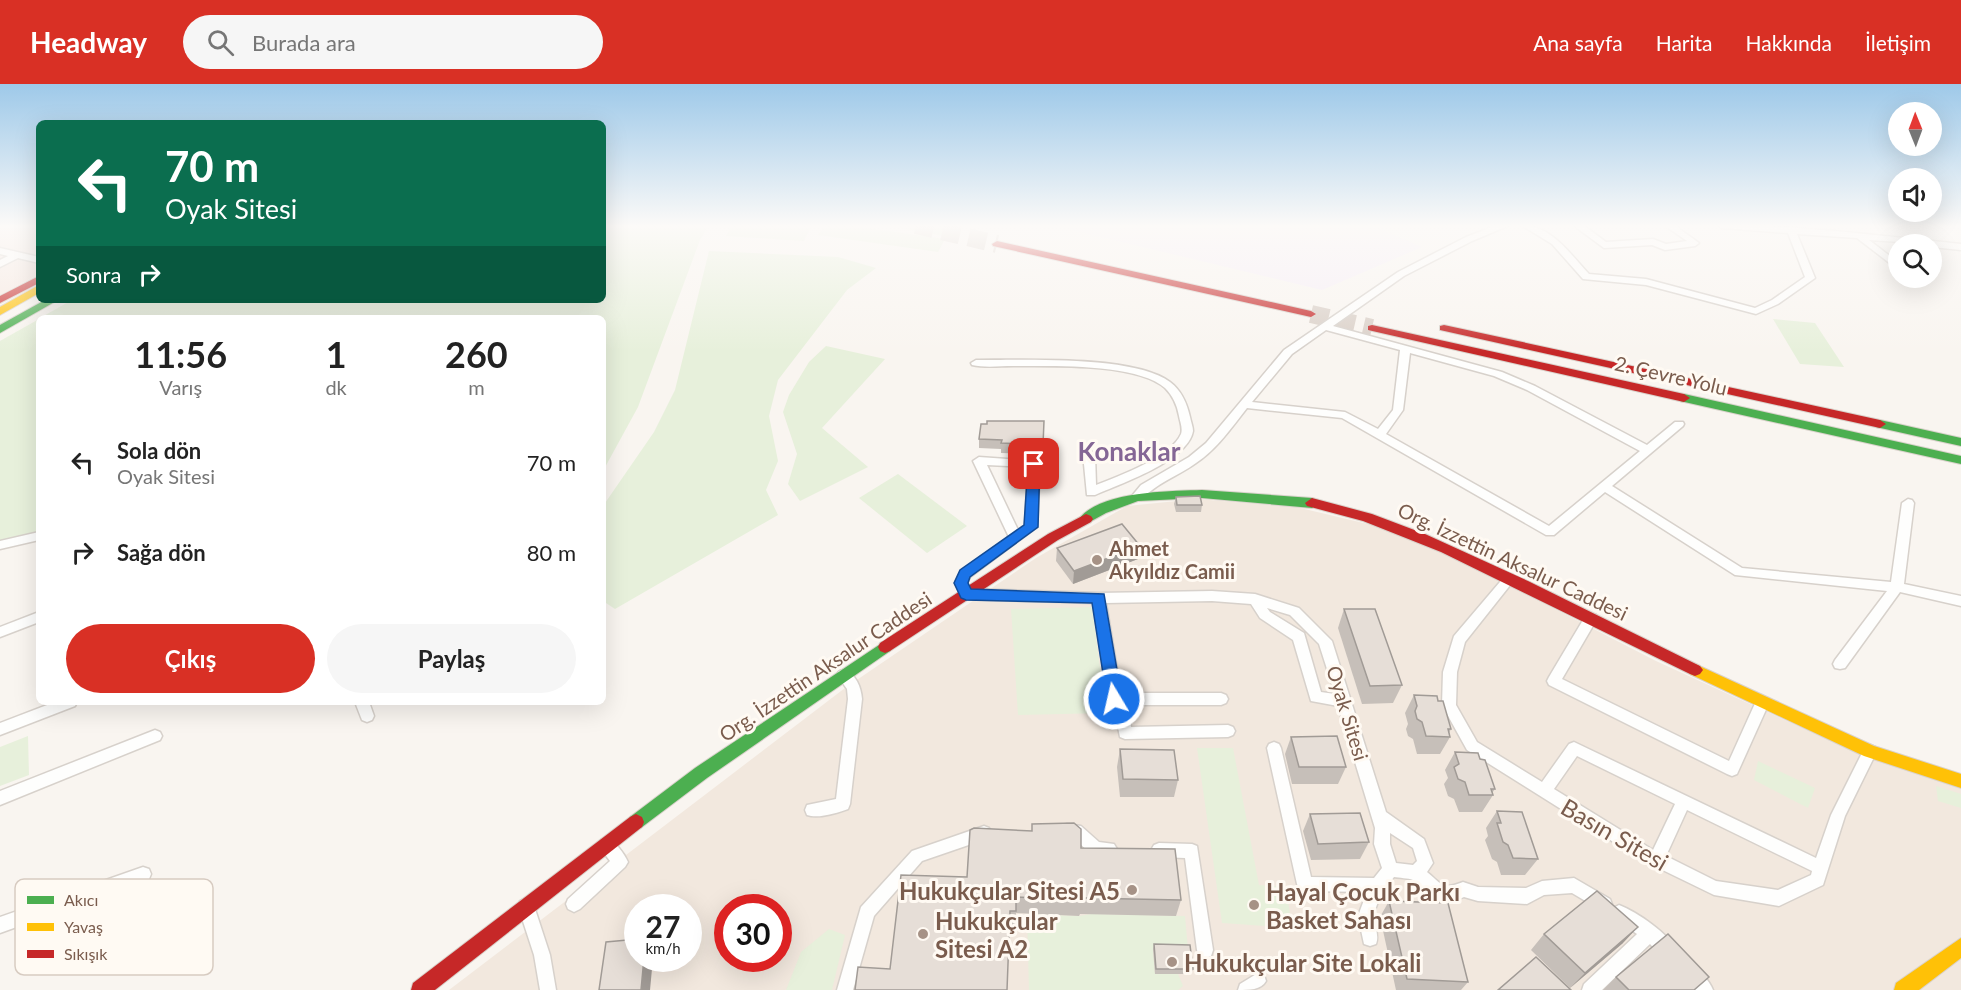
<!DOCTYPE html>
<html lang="tr">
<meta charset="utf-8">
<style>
body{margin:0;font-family:Lato,sans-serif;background:#f6f6f6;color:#222;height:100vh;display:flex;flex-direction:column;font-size:22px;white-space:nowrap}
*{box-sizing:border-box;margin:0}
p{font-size:20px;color:#767676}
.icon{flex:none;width:33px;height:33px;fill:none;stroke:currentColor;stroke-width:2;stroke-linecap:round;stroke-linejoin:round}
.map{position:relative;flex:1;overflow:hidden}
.details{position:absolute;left:36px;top:231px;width:570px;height:390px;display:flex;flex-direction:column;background:#fff;border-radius:9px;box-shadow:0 6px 24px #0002}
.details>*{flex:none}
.banner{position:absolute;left:36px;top:36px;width:570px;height:183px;border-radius:9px;box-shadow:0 6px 24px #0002;background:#0b6e4f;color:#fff;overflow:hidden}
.needle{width:39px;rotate:359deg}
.fabs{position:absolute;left:1888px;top:18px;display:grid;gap:12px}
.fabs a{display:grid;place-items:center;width:54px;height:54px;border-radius:50%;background:#fff;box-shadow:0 6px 24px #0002;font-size:30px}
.speed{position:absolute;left:624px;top:810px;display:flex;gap:12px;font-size:30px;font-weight:700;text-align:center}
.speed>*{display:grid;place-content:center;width:78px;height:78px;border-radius:50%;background:#fff;box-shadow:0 6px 24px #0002;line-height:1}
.speed small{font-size:15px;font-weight:400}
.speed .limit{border:9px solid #d22;background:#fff;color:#111}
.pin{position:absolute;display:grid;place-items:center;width:51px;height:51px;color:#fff;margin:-26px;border-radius:12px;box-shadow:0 3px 9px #0006}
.me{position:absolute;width:66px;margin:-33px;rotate:351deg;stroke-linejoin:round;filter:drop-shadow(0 0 4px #0008)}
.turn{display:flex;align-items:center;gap:21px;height:126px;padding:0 30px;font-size:27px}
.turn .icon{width:78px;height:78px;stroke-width:2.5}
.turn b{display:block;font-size:42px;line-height:51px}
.then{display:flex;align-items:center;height:57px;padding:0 30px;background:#0003;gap:12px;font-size:22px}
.eta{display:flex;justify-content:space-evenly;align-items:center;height:102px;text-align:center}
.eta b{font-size:36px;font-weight:700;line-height:42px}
.action{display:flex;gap:12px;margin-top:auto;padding:12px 30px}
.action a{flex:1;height:69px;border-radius:36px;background:#d93025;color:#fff;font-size:24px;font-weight:700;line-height:69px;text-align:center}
.action a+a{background:#f6f6f6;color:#222}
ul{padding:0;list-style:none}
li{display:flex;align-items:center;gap:18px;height:90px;padding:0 30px}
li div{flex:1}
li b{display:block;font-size:22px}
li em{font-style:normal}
header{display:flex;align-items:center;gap:36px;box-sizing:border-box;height:84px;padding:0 30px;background:#d93025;color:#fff}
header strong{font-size:28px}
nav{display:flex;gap:33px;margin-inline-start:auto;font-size:21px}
.search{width:420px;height:54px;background:#f6f6f6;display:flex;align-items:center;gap:15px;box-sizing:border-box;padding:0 21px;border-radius:33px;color:#767676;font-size:22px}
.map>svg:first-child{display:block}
.residential{fill:#f2e8de;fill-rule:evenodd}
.commercial{fill:#f6e8e1}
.education{fill:#f6eef6}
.green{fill:#e7f0db}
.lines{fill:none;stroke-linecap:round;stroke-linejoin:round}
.highway-tunnel{stroke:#d9cfc7;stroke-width:18;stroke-dasharray:18 9;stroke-linecap:butt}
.street-casing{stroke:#d7d1cb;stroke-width:3}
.fast-casing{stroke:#d9d2cb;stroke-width:2}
.slow-casing{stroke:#d9d2cb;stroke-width:2}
.jam-casing{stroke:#d9d2cb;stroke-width:2}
.street{fill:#fefefd;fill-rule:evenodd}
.fast{fill:#4caf50;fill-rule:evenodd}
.slow{fill:#ffc107;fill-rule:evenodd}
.jam{fill:#c62828;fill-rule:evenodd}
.wall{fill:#c6bfb9}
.shaded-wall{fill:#a19b96}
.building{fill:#e6ded7;stroke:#a19b96;stroke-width:1.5}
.route{fill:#1a73e8;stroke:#114b97;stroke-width:1.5}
.poi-dot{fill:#a69286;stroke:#fffaf3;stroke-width:2}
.labels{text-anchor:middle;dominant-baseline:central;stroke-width:6;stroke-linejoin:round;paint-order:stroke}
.street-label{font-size:20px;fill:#7a5c4d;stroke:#fffaf3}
.poi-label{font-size:20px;font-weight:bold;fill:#7a5c4d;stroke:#fffaf3;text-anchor:start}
.near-street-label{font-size:24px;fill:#7a5c4d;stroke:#fffaf3}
.near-poi-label{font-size:24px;font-weight:bold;fill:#7a5c4d;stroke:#fffaf3;text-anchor:start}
.district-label{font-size:26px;font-weight:bold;fill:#846695;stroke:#fffaf3}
.key{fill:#fffaf3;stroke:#d7cbc1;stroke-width:1.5}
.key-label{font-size:16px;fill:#7a5c4d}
</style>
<header>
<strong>Headway</strong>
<div class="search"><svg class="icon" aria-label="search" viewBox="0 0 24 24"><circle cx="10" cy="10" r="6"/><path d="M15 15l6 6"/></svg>Burada ara</div>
<nav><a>Ana sayfa</a><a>Harita</a><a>Hakkında</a><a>İletişim</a></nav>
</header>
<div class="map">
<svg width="1961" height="906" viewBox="0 0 1961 906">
<rect width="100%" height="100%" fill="#f9f5f0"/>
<!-- residential -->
<path class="residential" d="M1197,415L1296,423L1393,446L1491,492L1656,577L1857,669L1961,705V906H449L845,604L1036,474L1127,422ZM638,824H688V874H638ZM728,824H778V874H728Z"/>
<!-- commercial -->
<path class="commercial" d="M0,141H39V190L0,211Z"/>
<!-- education -->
<path class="education" d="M1051,141H1371L1422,163L1322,206Z"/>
<!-- green -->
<g class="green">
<path d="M603,141H709L700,156L638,323L603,387V234H40L72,216H603Z"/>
<path d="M732,141H812L804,157L726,152Z"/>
<path d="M825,141H847L945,155L938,168L818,151Z"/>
<path d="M886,141H956L943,152Z"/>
<path d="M709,167L838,173L876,184L847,206L778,296L769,332L778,377L766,406L778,431L615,525L603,517V422L654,348L675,306Z"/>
<path d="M39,235V450L0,459V257Z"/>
<path d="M1773,235L1815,239L1844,283L1800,280Z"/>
<path d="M826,262L885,275L822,344L868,383L800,417L788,400L797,370L783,328L789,311L809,278Z"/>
<path d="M898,390L967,442L927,469L859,414Z"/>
<path d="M1092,523L1106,629L1018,631L1011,525Z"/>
<path d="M28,652L29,691L0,702V663Z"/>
<path d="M1197,664H1233L1259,801L1286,803L1292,844L1222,839Z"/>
<path d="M1758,677L1815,704L1808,724L1754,696Z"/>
<path d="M1936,702L1961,710V724L1938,717Z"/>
<path d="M1027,830L1079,832L1091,830L1185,832L1188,866H1153L1155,890H1178L1183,902L1178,906H1029Z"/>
<path d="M829,845L845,851L832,906H786L801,868Z"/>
</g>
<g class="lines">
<!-- highway-tunnel -->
<g class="highway-tunnel">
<path d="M916,141L997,160"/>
<path d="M1311,230L1372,244"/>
</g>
<!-- street casing -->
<g class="street-casing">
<g id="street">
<path d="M1497,141H1510L1472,157L1404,192L1333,242L1502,288L1535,302L1647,361L1675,338H1683L1684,340L1683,342L1612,402L1742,484L1891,498L1902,419L1908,415L1912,416L1914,419L1904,500L1961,512V522L1900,508L1845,584L1840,585L1835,584L1833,580L1835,576L1887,507L1735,491L1605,408L1554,451H1546L1342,334L1247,324C1232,343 1217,365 1196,379C1178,392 1156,399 1141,416H1133L1131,413L1141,401L1189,373L1206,359L1284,266L1398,188L1466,153ZM1326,246L1400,266L1393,326L1378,345L1345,328L1252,318L1292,270ZM1410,269L1494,292L1527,306L1640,367L1549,442L1386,350L1403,326Z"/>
<path d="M1521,141C1551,141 1570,170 1589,190L1646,195L1755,224L1772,216L1805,193L1788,149L1722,144L1718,141C1799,141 1880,152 1961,160V166L1932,163V160L1869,156L1899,179V183L1896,184L1857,154L1797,150L1815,194L1778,220L1756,230L1646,201L1583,195L1552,160Z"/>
<path d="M1573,141H1583L1606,158L1653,155L1666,160L1687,157L1664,141H1674L1699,159L1695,162L1665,166L1652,161L1604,164Z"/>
<path d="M0,164L39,173V179L18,174L0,183V176L8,172L0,170Z"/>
<path d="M976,276C1022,276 1135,271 1170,298C1182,307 1187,320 1190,333C1191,338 1193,343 1193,347C1188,377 1120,400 1095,411H1087L1083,370L1085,367L1089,366L1095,370L1096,401C1119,392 1171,373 1181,350C1183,344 1180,338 1179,332C1177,321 1173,312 1165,304C1137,279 1050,282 1013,282C1000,282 985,284 972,281L971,279Z"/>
<path d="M979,373L1038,377L1040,380L1037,443L970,493L967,499L970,505L1099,509L1212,507L1255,510L1299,524L1332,557L1386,728L1424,755L1433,779L1427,788C1444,802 1442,806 1463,798L1478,803L1526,804L1542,797L1574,794L1610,815L1612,820L1610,825L1604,828L1572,809L1544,811L1527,820L1478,817L1464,813C1432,827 1435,807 1413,796C1408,794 1399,794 1394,793C1386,803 1376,818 1374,831C1373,841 1380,850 1376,860L1370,862L1364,860L1358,832L1367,808L1305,807L1299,805L1297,800L1267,664L1269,660L1274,658L1279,660L1281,664L1311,793L1374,794L1382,784L1374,760L1375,744L1338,622L1311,617L1293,556L1260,534L1251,520L1212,517L1106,519L1121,609H1221L1226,611L1228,615L1226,619L1221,621H1125L1129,629L1131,643L1228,641L1233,643L1235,647L1233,651L1228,653L1125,655L1120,653L1115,629L1108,615L1093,519L966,515L962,513L955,499L961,487L1009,453L973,377ZM987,381L1028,383L1025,441L1018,446ZM1267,524L1290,531L1319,560L1335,610L1321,608L1304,549L1270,528ZM1390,749L1413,764L1417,777L1413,781L1396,779L1390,760Z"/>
<path d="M39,448V456L0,465V457Z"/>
<path d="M1509,490L1513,492L1515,495L1465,558L1457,588L1456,621L1477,658L1542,698L1569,660L1574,658L1816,774L1831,731L1865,663L1870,661L1875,663L1877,667L1845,732L1823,801L1779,822L1714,811L1642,776L1467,666L1442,621L1443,588L1454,552L1505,492ZM1577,672L1675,720L1653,766L1554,705ZM1687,726L1812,787L1811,791L1778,806L1716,797L1666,772Z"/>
<path d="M39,528V538L0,553V543Z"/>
<path d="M1591,530L1596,531L1597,535L1562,595L1729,677L1757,615L1762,613L1767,615L1769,619L1737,690L1732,692L1727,690L1549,601L1547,597L1549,593L1586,531Z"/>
<path d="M844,586C856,590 861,603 862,615L850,720L848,725C837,729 818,735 807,731L805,726L807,721L836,715L848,615L847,605L837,591L839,587Z"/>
<path d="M55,618H77L75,622L0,651V639Z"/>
<path d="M355,618H369L374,632L372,636L367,638L362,636Z"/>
<path d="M155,646L160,648L162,652L160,656L0,721V707Z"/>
<path d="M1067,740L1081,742L1099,758L1114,760L1117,765L1114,770C1094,778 1090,767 1075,756C1071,753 1067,754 1062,752L1059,747L1062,742Z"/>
<path d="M984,742L989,744L992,749L989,754L922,777L874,832L853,906H837L861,823L912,767Z"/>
<path d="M606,754C615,757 624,769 628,778L625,783L580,825L574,828L568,825L566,820L568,815L610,777L598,761L601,756Z"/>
<path d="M1159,759L1192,760L1197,762L1213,866L1211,872L1205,874L1199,872L1197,866L1185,774L1159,773L1154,771L1151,766L1154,761Z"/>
<path d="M143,783L149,785L151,790L149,795L0,849V833Z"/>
<path d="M526,814L532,817L534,822L550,871L556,906H540L534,871L518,822L520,817Z"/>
<path d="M1619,821C1637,828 1670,850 1677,868L1675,874L1669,876L1663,874L1650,860L1602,906H1582L1584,900L1637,850L1613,834L1611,829L1613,824Z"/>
<path d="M1689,881C1699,885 1709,896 1713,906H1694L1683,895L1681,889L1683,883Z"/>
<path d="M1258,889L1264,891L1266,897C1261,906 1249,906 1238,906L1240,900Z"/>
</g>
</g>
<!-- fast casing -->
<g class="fast-casing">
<g id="fast">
<path d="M45,216H58L0,249V241Z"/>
<path d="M1684,310L1961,372V380L1680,317L1678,314Z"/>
<path d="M1880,336L1961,354V362L1876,343L1874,340Z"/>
<path d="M1202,406L1312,414L1319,419L1312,424L1202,414L1138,417L1106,429L1086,440L1079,435C1099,407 1171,407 1202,406Z"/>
<path d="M885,557L890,559L892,563L890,567L707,694L642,743L636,746L630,743L628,738L630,733L695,684Z"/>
</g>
</g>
<!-- slow casing -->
<g class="slow-casing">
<g id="slow">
<path d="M39,201V209L0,231V223Z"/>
<path d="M1695,580L1874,662L1961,690V704L1864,672L1690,590L1687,586L1690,582Z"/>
<path d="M1961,854V874L1919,906H1894L1896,899Z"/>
</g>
</g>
<!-- jam casing -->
<g class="jam-casing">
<g id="jam">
<path d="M997,157L1311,227L1316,230L1311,233L993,162L992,160Z"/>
<path d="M39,192V199L0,219V212Z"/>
<path d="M1372,241L1684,310L1690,314L1684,318L1368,246V242Z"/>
<path d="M1444,241L1880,336L1886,340L1880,344L1440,246V242Z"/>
<path d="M1312,414L1372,430L1425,450L1528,497L1700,582L1703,586L1700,590L1695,592L1690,590L1441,468L1363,437L1307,422L1305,419Z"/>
<path d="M1086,430L1091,432L1093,435L1091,438L1058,456L890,567L885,569L880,567L878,563L880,559L1048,450Z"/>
<path d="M636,730L642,733L644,738L642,743L435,906H411L413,899L630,733Z"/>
</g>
</g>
<!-- street -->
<use href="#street" class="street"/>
<!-- fast -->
<use href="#fast" class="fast"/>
<!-- slow -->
<use href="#slow" class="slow"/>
<!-- jam -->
<use href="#jam" class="jam"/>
</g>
<!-- wall -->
<g class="wall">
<path d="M1044,337L1043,370L1001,369V365L979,364V355L987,340Z"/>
<path d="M1176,413L1202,421L1201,428H1176L1174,420Z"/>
<path d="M1057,464L1138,475L1073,500L1056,477Z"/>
<path d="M1344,525L1402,601L1393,619L1362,620L1338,544Z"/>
<path d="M1414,611L1438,617L1451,645L1449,649L1450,653L1440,670H1417L1413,655L1408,652L1406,645L1408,640L1405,629Z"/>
<path d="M1291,653L1346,683L1338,700H1292L1285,670Z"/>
<path d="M1120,665L1178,696L1174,713H1120L1117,683Z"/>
<path d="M1455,668L1480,675L1495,705L1492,709L1493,711L1482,728H1459L1454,715L1448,712L1444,700L1448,694L1445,686Z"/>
<path d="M1497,727L1538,775L1525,791H1501L1497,778L1492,775L1485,756L1488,752L1486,744Z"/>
<path d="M1310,730L1369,758L1360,775L1311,776L1303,747Z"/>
<path d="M1081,764L1181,816L1176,832L1080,830L1079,832L1016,829L1015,843L1010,842L890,885L967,793Z"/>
<path d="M1389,817L1468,898L1461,906H1396L1380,833Z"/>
<path d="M1544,850L1623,859L1570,904L1531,866Z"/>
<path d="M1154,860L1193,885L1191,890H1155L1153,865Z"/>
<path d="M1616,893L1694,906H1603Z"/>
</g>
<!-- shaded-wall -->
<g class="shaded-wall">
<path d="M1140,462L1138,475L1073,500L1074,487Z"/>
<path d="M1638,843L1623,859L1570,904L1585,889Z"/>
<path d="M644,874H653L650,906H641Z"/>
</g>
<!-- building -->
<g class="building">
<path d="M987,337H1044L1043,361L1001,359L1002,356L979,355L981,340H987Z"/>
<path d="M1200,412L1202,421H1177L1176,413Z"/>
<path d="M1122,440L1140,462L1074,487L1057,464Z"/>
<path d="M1344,525H1375L1402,601L1370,602Z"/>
<path d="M1414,611L1437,612L1438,617H1443L1451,645H1448L1450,653L1426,652L1422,638L1417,635L1415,627L1417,622Z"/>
<path d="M1337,652L1346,683H1299L1291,653Z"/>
<path d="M1120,665L1174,666L1178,696L1123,695Z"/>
<path d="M1455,668L1478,669L1480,675L1485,676L1495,705H1491L1493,711H1469L1465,698L1458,695L1454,683L1459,680Z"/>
<path d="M1497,727L1522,728L1538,775L1513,774L1508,761L1503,758L1497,739H1501Z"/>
<path d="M1360,729L1369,758L1318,760L1310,730Z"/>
<path d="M1074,739L1081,745V764L1175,765L1181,816L1082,814V816L1016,813V827H1010L1007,906H855L858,883L890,885L901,791L967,793L970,746L974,744L1032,747V740Z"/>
<path d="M1597,807L1638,843L1585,889L1544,850Z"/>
<path d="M1389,817L1448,819L1468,898L1407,895Z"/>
<path d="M1668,850L1709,893L1694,906H1629L1616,893Z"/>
<path d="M638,855V874H644L641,906H599L606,858Z"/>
<path d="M1154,860L1190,861L1193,885H1156Z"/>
<path d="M1536,873L1571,906H1498Z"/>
</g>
<!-- sky -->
<linearGradient id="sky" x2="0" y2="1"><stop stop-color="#9ec9e9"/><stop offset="0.53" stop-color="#fcfaf8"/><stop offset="1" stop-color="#fcfaf8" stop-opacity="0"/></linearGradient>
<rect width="1961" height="268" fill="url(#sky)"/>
<!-- route -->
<path class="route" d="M1034,376L1040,380L1038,443L970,493L968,499L971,505L1104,510L1122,615L1120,620L1114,622L1109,620L1107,615L1092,519L966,516L961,514L954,499L960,486L1024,441L1028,380Z"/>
<!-- markers -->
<g class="poi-dot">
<circle cx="1097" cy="476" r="6"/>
<circle cx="1132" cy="806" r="6"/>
<circle cx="1254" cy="821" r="6"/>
<circle cx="923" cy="850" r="6"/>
<circle cx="1172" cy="878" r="6"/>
</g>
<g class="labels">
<!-- street labels -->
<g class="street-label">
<text transform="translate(1671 291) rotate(13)">2. Çevre Yolu</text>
<text transform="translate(1513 477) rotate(25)">Org. İzzettin Aksalur Caddesi</text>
<text transform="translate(825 582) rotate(-34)">Org. İzzettin Aksalur Caddesi</text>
<text transform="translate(1348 629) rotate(73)">Oyak Sitesi</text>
</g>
<!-- poi labels -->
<g class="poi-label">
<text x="1109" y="464">Ahmet<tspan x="1109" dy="23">Akyıldız Camii</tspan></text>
</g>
<!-- near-street labels -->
<g class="near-street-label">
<text transform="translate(1615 750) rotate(30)">Basın Sitesi</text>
</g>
<!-- near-poi labels -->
<g class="near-poi-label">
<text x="1120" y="806" text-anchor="end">Hukukçular Sitesi A5</text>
<text x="1266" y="807">Hayal Çocuk Parkı<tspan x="1266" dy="28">Basket Sahası</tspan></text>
<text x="935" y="836">Hukukçular<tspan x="935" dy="28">Sitesi A2</tspan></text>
<text x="1184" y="878">Hukukçular Site Lokali</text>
</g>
<!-- district labels -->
<g class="district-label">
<text x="1129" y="367">Konaklar</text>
</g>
</g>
<!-- legend -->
<rect x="15" y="795" width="198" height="96" rx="9" class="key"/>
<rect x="27" y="812" width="27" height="8" fill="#4caf50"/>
<rect x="27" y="839" width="27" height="8" fill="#ffc107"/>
<rect x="27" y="866" width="27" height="8" fill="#c62828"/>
<g class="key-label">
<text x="64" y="822">Akıcı</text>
<text x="64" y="849">Yavaş</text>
<text x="64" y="876">Sıkışık</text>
</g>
</svg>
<div class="fabs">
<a><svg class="needle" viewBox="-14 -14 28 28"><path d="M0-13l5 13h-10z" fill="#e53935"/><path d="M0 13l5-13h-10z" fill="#767676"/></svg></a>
<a><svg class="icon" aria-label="sound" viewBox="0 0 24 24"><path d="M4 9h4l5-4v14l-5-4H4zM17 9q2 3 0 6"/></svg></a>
<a><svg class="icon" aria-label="search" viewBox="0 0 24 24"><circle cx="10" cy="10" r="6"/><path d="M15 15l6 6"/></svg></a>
</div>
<div class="speed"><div>27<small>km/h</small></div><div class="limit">30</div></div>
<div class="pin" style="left:1034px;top:380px;background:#d93025"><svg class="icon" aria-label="arrive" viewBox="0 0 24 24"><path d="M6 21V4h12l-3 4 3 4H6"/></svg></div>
<svg class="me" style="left:1114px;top:615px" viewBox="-20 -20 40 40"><circle r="17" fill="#1a73e8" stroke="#fff" stroke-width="3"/><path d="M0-11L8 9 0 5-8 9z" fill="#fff"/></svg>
<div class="banner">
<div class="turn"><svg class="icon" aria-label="left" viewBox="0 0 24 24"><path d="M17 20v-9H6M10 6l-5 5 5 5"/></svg><div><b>70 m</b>Oyak Sitesi</div></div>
<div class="then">Sonra<svg class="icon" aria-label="right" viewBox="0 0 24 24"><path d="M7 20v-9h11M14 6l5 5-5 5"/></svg></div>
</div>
<section class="details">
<div class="eta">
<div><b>11:56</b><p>Varış</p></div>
<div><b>1</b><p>dk</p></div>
<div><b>260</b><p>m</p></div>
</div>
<ul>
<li><svg class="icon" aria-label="left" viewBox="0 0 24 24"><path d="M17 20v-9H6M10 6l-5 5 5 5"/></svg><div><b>Sola dön</b><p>Oyak Sitesi</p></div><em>70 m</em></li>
<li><svg class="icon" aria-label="right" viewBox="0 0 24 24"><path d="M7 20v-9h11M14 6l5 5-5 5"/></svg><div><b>Sağa dön</b></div><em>80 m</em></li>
</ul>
<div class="action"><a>Çıkış</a><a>Paylaş</a></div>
</section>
</div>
